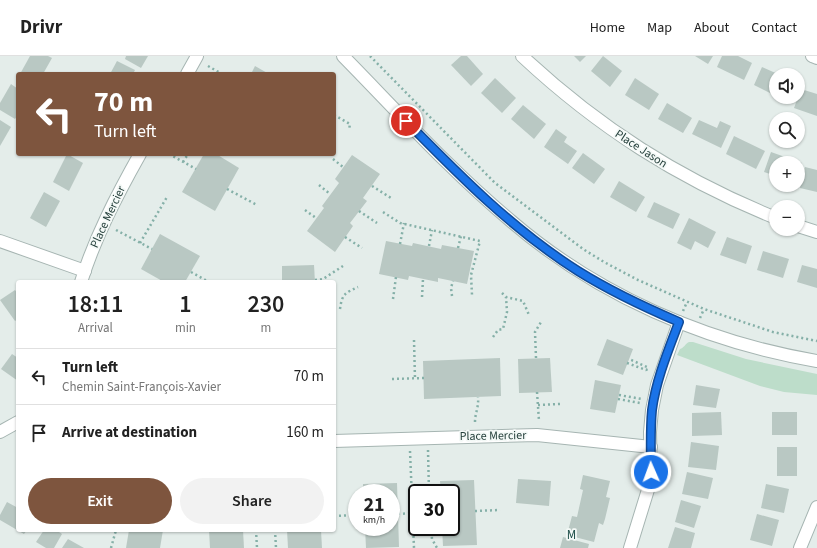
<!DOCTYPE html>
<meta charset="utf-8">
<style>
body{margin:0;font-family:"Source Sans 3",sans-serif;background:#f2f2f2;color:#222;height:100vh;display:flex;flex-direction:column;font-size:15px;white-space:nowrap}
*{box-sizing:border-box;margin:0}
p{font-size:13px;color:#767676}
.icon{flex:none;width:22px;height:22px;fill:none;stroke:currentColor;stroke-width:2;stroke-linecap:round;stroke-linejoin:round}
.map{position:relative;flex:1;overflow:hidden}
.panel{position:absolute;left:16px;top:224px;width:320px;height:252px;display:flex;flex-direction:column;background:#fff;border-radius:4px;box-shadow:0 1px 3px #0004}
.panel>*{flex:none}
.hud{position:absolute;left:16px;top:16px;width:320px;height:84px;border-radius:4px;box-shadow:0 1px 3px #0004;background:#7e553e;color:#fff;overflow:hidden}
.fabs{position:absolute;left:769px;top:12px;display:grid;gap:8px}
.fabs a{display:grid;place-items:center;width:36px;height:36px;border-radius:50%;background:#fff;box-shadow:0 1px 3px #0004;font-size:20px}
.speed{position:absolute;left:348px;top:428px;display:flex;gap:8px;font-size:20px;font-weight:700;text-align:center}
.speed>*{display:grid;place-content:center;width:52px;height:52px;border-radius:50%;background:#fff;box-shadow:0 1px 3px #0004;line-height:1}
.speed small{font-size:10px;font-weight:400}
.speed .limit{border:2px solid #111;border-radius:6px;background:#fff;color:#111}
.pin{position:absolute;display:grid;place-items:center;width:34px;height:34px;color:#fff;margin:-17px;border:2px solid #fff;border-radius:50%;box-shadow:0 1px 4px #0007}
.me{position:absolute;width:44px;margin:-22px;rotate:358deg;stroke-linejoin:round;filter:drop-shadow(0 0 3px #0008)}
.turn{display:flex;align-items:center;gap:14px;height:84px;padding:0 12px;font-size:18px}
.turn .icon{width:52px;height:52px;stroke-width:2.5}
.turn b{display:block;font-size:28px;line-height:34px}
.eta{display:flex;justify-content:space-evenly;align-items:center;height:68px;text-align:center}
.eta b{font-size:24px;font-weight:600;line-height:28px}
.button{display:flex;gap:8px;margin-top:auto;padding:8px 12px}
.button a{flex:1;height:46px;border-radius:24px;background:#7e553e;color:#fff;font-size:16px;font-weight:600;line-height:46px;text-align:center}
.button a+a{background:#f2f2f2;color:#222}
ul{padding:0;list-style:none}
li{display:flex;align-items:center;gap:12px;height:56px;padding:0 12px;border-top:1px solid #e0e0e0}
li div{flex:1}
li b{display:block;font-size:15px}
li em{font-style:normal}
header{display:flex;align-items:center;gap:24px;box-sizing:border-box;height:56px;padding:0 20px;background:#fff;border-bottom:1px solid #e0e0e0}
header strong{font-size:19px}
nav{display:flex;gap:22px;margin-inline-start:auto;font-size:14px}
.map>svg:first-child{display:block}
.green{fill:#bdddca}
.building{fill:#b9c8c3}
.lines{fill:none;stroke-linecap:round;stroke-linejoin:round}
.minor-casing{stroke:#a6b5b2;stroke-width:14}
.tertiary-casing{stroke:#a6b5b2;stroke-width:14}
.path{stroke:#85b0a8;stroke-width:2.5;stroke-dasharray:2 3;stroke-linecap:butt}
.minor{stroke:#fff;stroke-width:12}
.tertiary{stroke:#fff;stroke-width:12}
.route-casing{stroke:#114b97;stroke-width:10}
.route{stroke:#1a73e8;stroke-width:7}
.labels{text-anchor:middle;dominant-baseline:central;stroke-width:3.5;stroke-linejoin:round;paint-order:stroke}
.street-label{font-size:12px;fill:#233e3a;stroke:#f4f9f7}
.neighbourhood-label{font-size:13px;letter-spacing:1px;fill:#20504a;stroke:#f4f9f7}
</style>
<header>
<strong>Drivr</strong>
<nav><a>Home</a><a>Map</a><a>About</a><a>Contact</a></nav>
</header>
<div class="map">
<svg width="817" height="492" viewBox="0 0 817 492">
<rect width="100%" height="100%" fill="#e4edea"/>
<!-- green -->
<path class="green" d="M689,286H693L746,303L817,318V339L784,336L760,330L677,299L680,293C684,292 685,288 689,286Z"/>
<!-- building -->
<g class="building">
<path d="M30,0H48L52,2L43,18H20Z"/>
<path d="M126,0H148L141,12L125,3Z"/>
<path d="M461,0H467L483,18L471,30L451,9Z"/>
<path d="M574,0H586L580,6Z"/>
<path d="M603,0L622,15L610,31L591,15Z"/>
<path d="M695,0H713L708,8Z"/>
<path d="M722,0H738L752,7L744,24L717,11Z"/>
<path d="M117,5L135,14L133,18H110Z"/>
<path d="M255,10L269,18H251Z"/>
<path d="M762,11L780,19H776V40L754,29Z"/>
<path d="M495,22L516,42L502,57L481,37Z"/>
<path d="M635,22L659,38L649,54L625,39Z"/>
<path d="M11,28L18,33V59L15,63L0,54V47Z"/>
<path d="M801,33L817,38V60L794,52Z"/>
<path d="M667,47L692,62L683,77L658,63Z"/>
<path d="M523,49L546,68L534,83L511,63Z"/>
<path d="M0,64L11,71L0,90Z"/>
<path d="M699,64L717,72L720,65L731,70L721,92L692,78Z"/>
<path d="M556,73L567,81L564,86L577,95L568,108L544,91Z"/>
<path d="M734,80L765,95L756,113L726,98Z"/>
<path d="M771,96L802,107L798,117V107H776V120L764,116Z"/>
<path d="M583,97L605,113L594,128L572,112Z"/>
<path d="M67,98L83,107L69,135L53,126Z"/>
<path d="M204,98H216L239,112L215,155L182,136Z"/>
<path d="M352,99L380,118L363,142L367,145L350,167L353,170L335,196L307,175L324,152L322,150L339,127L335,123Z"/>
<path d="M805,111L817,114V136L800,132Z"/>
<path d="M619,125L645,141L636,156L610,141Z"/>
<path d="M44,136L60,145L46,171L30,162Z"/>
<path d="M654,146L680,158L673,173L647,161Z"/>
<path d="M689,162L716,176L708,192L695,185L691,194L677,187Z"/>
<path d="M160,178L200,200L185,226H164L141,213Z"/>
<path d="M727,181L752,190L746,208L720,199Z"/>
<path d="M386,185L412,190L413,187L441,193L442,189L474,195L467,228L438,222V226L409,220L408,224L379,218Z"/>
<path d="M763,195L789,203L783,222L757,214Z"/>
<path d="M314,209L315,226H282V210Z"/>
<path d="M802,209L817,213V232L797,226Z"/>
<path d="M15,234L18,238V263L15,265L0,244Z"/>
<path d="M607,283L633,293L623,319L597,309Z"/>
<path d="M12,298L18,302V325L1,313Z"/>
<path d="M500,302L501,340L424,343L423,305Z"/>
<path d="M550,302L552,336L519,337L518,303Z"/>
<path d="M595,324L621,329L615,357L590,353Z"/>
<path d="M696,329L720,333L716,352L693,349Z"/>
<path d="M721,356L722,379L692,380V357Z"/>
<rect x="772" y="356" width="25" height="23"/>
<path d="M691,386L719,390L716,414L688,411Z"/>
<rect x="777" y="391" width="20" height="29"/>
<path d="M687,416L713,422L708,443L682,438Z"/>
<path d="M583,419L610,425L606,441L610,442L605,463L603,469L599,467L594,486L567,479L572,460L577,461L583,434L580,433Z"/>
<path d="M518,423L551,425L549,450L516,447Z"/>
<path d="M474,424L477,489L443,490L442,471H451V437H441L440,425Z"/>
<path d="M397,427L399,491L366,492L365,471H391V437H363V428Z"/>
<path d="M766,428L789,433L784,457L761,452Z"/>
<path d="M681,444L701,450L694,472L675,466Z"/>
<path d="M7,446L18,452V474H27L24,478L0,464V459Z"/>
<path d="M757,458L779,464L772,490L750,484Z"/>
<path d="M675,471L695,477L691,492H668Z"/>
<path d="M44,474H56L62,478L54,492H46L36,486Z"/>
<path d="M129,474H163L160,492H126Z"/>
<path d="M209,474H243L244,492H210Z"/>
<path d="M287,474H321L322,492H288Z"/>
<path d="M563,481L589,488L588,492H560Z"/>
<path d="M68,483L84,492H62Z"/>
</g>
<g class="lines">
<!-- minor casing -->
<g class="minor-casing">
<g id="minor">
<path d="M522,0C598,71 679,123 776,162"/>
<path d="M812,0L817,2"/>
<path d="M187,18L197,0"/>
<path d="M798,170L817,176"/>
<path d="M0,185L85,215"/>
<path d="M81,226C95,181 117,139 140,98"/>
<path d="M0,376L18,366"/>
<path d="M334,385L537,379L651,391"/>
<path d="M630,492L651,424L650,376L652,354L657,329L679,266"/>
<path d="M800,492L817,451"/>
</g>
</g>
<!-- tertiary casing -->
<g class="tertiary-casing">
<path id="tertiary" d="M343,0C398,56 451,115 511,165C597,239 705,286 817,305"/>
</g>
<!-- path -->
<g class="path">
<path d="M370,0L495,127L583,193L604,206L638,224L704,253L773,276L817,285"/>
<path d="M208,10L222,18"/>
<path d="M334,59L350,68L349,74"/>
<path d="M169,98L196,113"/>
<path d="M333,103L343,111"/>
<path d="M183,106L188,98"/>
<path d="M319,129L330,138"/>
<path d="M372,130L391,142"/>
<path d="M227,133L257,149"/>
<path d="M305,154L316,162"/>
<path d="M359,155L377,167"/>
<path d="M383,156L400,167L480,185L471,219L472,239"/>
<path d="M116,174L152,193"/>
<path d="M345,181L362,192"/>
<path d="M140,187L167,141"/>
<path d="M400,188L404,167"/>
<path d="M429,190L432,174"/>
<path d="M458,192L461,180"/>
<path d="M191,216L209,226"/>
<path d="M315,224L323,223L343,210"/>
<path d="M502,237L506,241L523,245L529,259"/>
<path d="M452,240L451,232L453,225"/>
<path d="M422,241L423,223"/>
<path d="M393,243L396,221"/>
<path d="M340,253C342,238 345,237 358,231"/>
<path d="M683,255L687,246"/>
<path d="M700,262L704,253"/>
<path d="M493,281L498,274L503,273L507,256L506,241"/>
<path d="M414,284L415,323"/>
<path d="M536,302L535,276L541,266"/>
<path d="M627,307L646,314L648,313L647,311L629,303"/>
<path d="M392,323L424,322"/>
<path d="M537,336L539,365"/>
<path d="M619,339L642,343"/>
<path d="M618,343L640,347"/>
<path d="M538,349L560,348"/>
<path d="M475,366C475,357 479,351 478,341"/>
<path d="M428,394L429,437"/>
<path d="M410,395L414,492"/>
<path d="M475,455L500,454"/>
<path d="M398,458L412,457"/>
<path d="M334,460L357,459"/>
<path d="M431,471L432,483L437,492"/>
<path d="M256,474L257,492"/>
<path d="M275,474L276,492"/>
<path d="M111,492L116,474"/>
</g>
<!-- minor -->
<use href="#minor" class="minor"/>
<!-- tertiary -->
<use href="#tertiary" class="tertiary"/>
</g>
<g class="lines">
<!-- route casing -->
<g class="route-casing">
<path id="route" d="M406,65C459,119 513,174 578,215C610,235 644,251 679,266C668,295 656,324 652,354C650,375 651,395 651,416"/>
</g>
<!-- route -->
<use href="#route" class="route"/>
</g>
<g class="labels">
<!-- street labels -->
<g class="street-label">
<text transform="translate(641 93) rotate(33)">Place Jason</text>
<text transform="translate(108 161) rotate(-65)">Place Mercier</text>
<text transform="translate(493 380) rotate(-1)">Place Mercier</text>
</g>
<!-- neighbourhood labels -->
<g class="neighbourhood-label">
<text x="572" y="479">M</text>
</g>
</g>
</svg>
<div class="fabs">
<a><svg class="icon" aria-label="sound" viewBox="0 0 24 24"><path d="M4 9h4l5-4v14l-5-4H4zM17 9q2 3 0 6"/></svg></a>
<a><svg class="icon" aria-label="search" viewBox="0 0 24 24"><circle cx="10" cy="10" r="6"/><path d="M15 15l6 6"/></svg></a>
<a>+</a>
<a>−</a>
</div>
<div class="speed"><div>21<small>km/h</small></div><div class="limit">30</div></div>
<div class="pin" style="left:406px;top:65px;background:#d93025"><svg class="icon" aria-label="arrive" viewBox="0 0 24 24"><path d="M6 21V4h12l-3 4 3 4H6"/></svg></div>
<svg class="me" style="left:651px;top:416px" viewBox="-20 -20 40 40"><circle r="17" fill="#1a73e8" stroke="#fff" stroke-width="3"/><path d="M0-11L8 9 0 5-8 9z" fill="#fff"/></svg>
<div class="hud">
<div class="turn"><svg class="icon" aria-label="left" viewBox="0 0 24 24"><path d="M17 20v-9H6M10 6l-5 5 5 5"/></svg><div><b>70 m</b>Turn left</div></div>
</div>
<section class="panel">
<div class="eta">
<div><b>18:11</b><p>Arrival</p></div>
<div><b>1</b><p>min</p></div>
<div><b>230</b><p>m</p></div>
</div>
<ul>
<li><svg class="icon" aria-label="left" viewBox="0 0 24 24"><path d="M17 20v-9H6M10 6l-5 5 5 5"/></svg><div><b>Turn left</b><p>Chemin Saint-François-Xavier</p></div><em>70 m</em></li>
<li><svg class="icon" aria-label="arrive" viewBox="0 0 24 24"><path d="M6 21V4h12l-3 4 3 4H6"/></svg><div><b>Arrive at destination</b></div><em>160 m</em></li>
</ul>
<div class="button"><a>Exit</a><a>Share</a></div>
</section>
</div>
